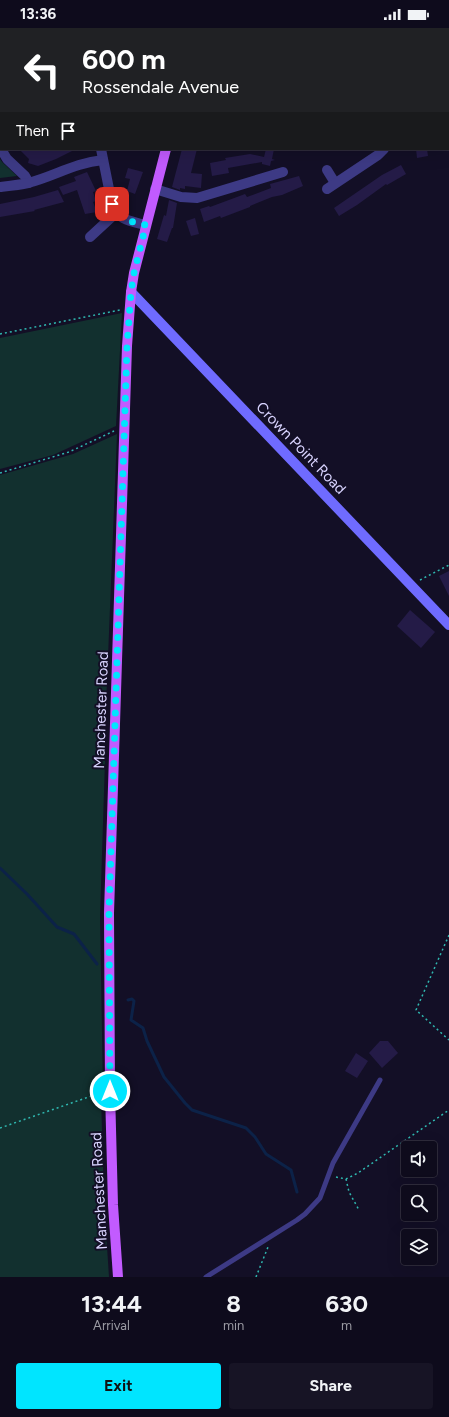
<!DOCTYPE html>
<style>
body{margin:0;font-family:Figtree,sans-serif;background:#171425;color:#f1f3f6;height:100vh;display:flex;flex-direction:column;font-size:15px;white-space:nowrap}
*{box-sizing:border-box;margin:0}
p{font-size:13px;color:#9b9ba3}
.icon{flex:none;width:22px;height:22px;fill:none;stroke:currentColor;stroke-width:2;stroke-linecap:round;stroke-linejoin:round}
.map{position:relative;height:1249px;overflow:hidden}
.details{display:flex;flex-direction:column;background:#0e0b1c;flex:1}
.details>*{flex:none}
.banner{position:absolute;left:0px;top:0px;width:449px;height:122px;box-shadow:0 4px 16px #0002,0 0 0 1px #2e2b3b;background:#202124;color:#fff;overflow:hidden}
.fabs{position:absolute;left:401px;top:1113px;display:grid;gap:8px}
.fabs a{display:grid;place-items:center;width:36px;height:36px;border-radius:4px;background:#0e0b1c;box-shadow:0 4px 16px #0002,0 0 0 1px #2e2b3b;font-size:20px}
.pin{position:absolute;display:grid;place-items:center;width:34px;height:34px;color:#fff;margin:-17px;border-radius:8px;box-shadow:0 2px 6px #0006}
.me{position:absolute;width:44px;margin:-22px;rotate:0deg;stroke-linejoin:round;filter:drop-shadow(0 0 3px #0008)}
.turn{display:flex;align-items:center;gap:14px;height:84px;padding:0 16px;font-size:18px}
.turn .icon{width:52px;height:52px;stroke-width:2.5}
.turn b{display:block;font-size:28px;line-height:34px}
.then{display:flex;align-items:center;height:38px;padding:0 16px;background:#0003;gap:8px;font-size:15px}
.eta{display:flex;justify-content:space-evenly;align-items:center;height:68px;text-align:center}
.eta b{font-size:24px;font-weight:700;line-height:28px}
.cta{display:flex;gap:8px;margin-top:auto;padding:8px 16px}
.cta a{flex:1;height:46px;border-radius:4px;background:#00e5ff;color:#111;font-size:16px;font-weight:700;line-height:46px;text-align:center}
.cta a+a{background:#171425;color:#f1f3f6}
.status{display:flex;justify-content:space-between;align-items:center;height:28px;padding:0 20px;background:#0e0b1c;direction:ltr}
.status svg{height:11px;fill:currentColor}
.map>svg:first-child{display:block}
.green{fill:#12302f}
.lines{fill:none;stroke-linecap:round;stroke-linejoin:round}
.stream{stroke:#0c2248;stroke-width:3}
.building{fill:#241b47}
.path{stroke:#2fb8b0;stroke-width:1.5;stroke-dasharray:2 3;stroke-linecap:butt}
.lane{stroke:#3d3a85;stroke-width:5}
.street{stroke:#3d3a85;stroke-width:10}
.secondary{stroke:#6f6bff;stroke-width:10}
.primary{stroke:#c25bff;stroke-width:10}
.route{stroke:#00e5ff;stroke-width:7;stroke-dasharray:0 12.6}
.labels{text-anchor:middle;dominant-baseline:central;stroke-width:4;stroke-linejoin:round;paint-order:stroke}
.street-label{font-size:15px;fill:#d9d4ff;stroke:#130f26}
</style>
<div class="status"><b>13:36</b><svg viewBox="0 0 49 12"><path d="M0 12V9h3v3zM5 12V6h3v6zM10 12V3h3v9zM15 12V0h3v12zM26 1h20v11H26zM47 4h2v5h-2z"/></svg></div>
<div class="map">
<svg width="449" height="1249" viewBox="0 0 449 1249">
<rect width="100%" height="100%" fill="#130f26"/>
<!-- green -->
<g class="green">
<path d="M0,131L2,134L17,148L0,150Z"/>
<path d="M122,285L116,398L53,427L0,441V310Z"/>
<path d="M117,406L105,704L103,722L105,732L100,889L103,1062L92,1064V1069L101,1068L104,1172L109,1249H0V447L73,426Z"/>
</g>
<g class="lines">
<!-- stream -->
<g class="stream">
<path d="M0,840L27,866L57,899L74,906L97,936"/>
<path d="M128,972L132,971L134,973L131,992L143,1000L147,1013L164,1049L185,1075L192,1082L246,1100L255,1109L266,1126L291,1142L297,1164"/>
</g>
</g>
<!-- building -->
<g class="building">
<path d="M19,121H76L56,131L38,138L28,135L29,131Z"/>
<path d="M182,121H197L191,145L202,146L201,160L185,158V161L180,160V162L172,159Z"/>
<path d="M266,121H274L272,131L275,132L271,133L270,138L262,136V134L228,140L229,145L212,148L210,135L226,132L225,130L250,126L264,129Z"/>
<path d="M416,121H427L428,128L417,130Z"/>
<path d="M401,137L406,146L387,157L386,156L357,177L339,188L334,180L382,147Z"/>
<path d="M128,140L143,144L135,166L127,163L130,151L125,150Z"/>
<path d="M87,144L96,163L93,164L96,173L93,174L97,184L85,186L77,162L63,167L59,159L76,153L74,149Z"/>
<path d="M299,148L303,158L282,167L272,169L250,178V179L221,190L220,188L204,194L200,181L209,178L210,179L245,166L247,169L271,160L270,156Z"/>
<path d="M58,162L64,174L34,182L35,183L0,189V176L34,169Z"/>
<path d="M169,172L177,175L173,200H172L167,214L157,211L164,187L166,188Z"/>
<path d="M195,190L199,206L191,208L186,193Z"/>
<path d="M449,543V568L439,548Z"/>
<path d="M410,582L435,604L421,620L397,598Z"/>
<path d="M380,1013H388L398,1025L382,1040L369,1025Z"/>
<path d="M356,1025L368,1033L357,1050L345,1043Z"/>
</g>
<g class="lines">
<!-- path -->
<g class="path">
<path d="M0,306L120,282"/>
<path d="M0,445L69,424L114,403"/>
<path d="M420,552L449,537"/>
<path d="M449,907L416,982L449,1012"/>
<path d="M0,1100L100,1065"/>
<path d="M336,1149L346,1151L358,1145L449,1082"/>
<path d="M346,1151L349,1164L359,1182"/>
<path d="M256,1249L268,1219"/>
</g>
<!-- lane -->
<g class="lane">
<path d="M221,1V0"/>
<path d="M206,1249L297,1192L305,1186L320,1170L333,1135L380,1052"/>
</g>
<!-- street -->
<g class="street">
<path d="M66,0L67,1"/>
<path d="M401,0V1"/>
<path d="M448,34H449"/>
<path d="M0,106L1,121"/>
<path d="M1,121L7,131L25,148L29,155"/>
<path d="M101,121L112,176C119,193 130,193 146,197"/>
<path d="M327,142L335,155"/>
<path d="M0,159C9,158 19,157 28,155C55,148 74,135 103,132"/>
<path d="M155,161L181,169L197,170L283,144"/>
<path d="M327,161L378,127L384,121"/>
<path d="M90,209L116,185"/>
</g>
<!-- secondary -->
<path class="secondary" d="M131,264L449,597"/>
<!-- primary -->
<g class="primary">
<path d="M198,1V0"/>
<path d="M118,1249L113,1177L110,1063L109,885L127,318L131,264L134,245L166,121"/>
</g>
</g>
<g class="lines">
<!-- route -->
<path class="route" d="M110,1063L109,885L127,318L131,264L134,245L146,197C130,193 119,193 112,176"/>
</g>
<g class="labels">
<!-- street labels -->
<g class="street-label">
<text transform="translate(301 420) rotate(46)">Crown Point Road</text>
<text transform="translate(101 682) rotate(-88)">Manchester Road</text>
<text transform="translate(99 1163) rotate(-93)">Manchester Road</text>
</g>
</g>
</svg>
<div class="fabs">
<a><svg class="icon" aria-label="sound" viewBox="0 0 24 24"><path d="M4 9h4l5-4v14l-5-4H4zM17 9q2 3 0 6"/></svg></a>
<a><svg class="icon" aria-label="search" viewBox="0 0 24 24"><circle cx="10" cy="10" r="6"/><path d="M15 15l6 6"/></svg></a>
<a><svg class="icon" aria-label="layers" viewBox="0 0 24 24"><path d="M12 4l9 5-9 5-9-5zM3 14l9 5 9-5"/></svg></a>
</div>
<div class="pin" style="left:112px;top:176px;background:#d93025"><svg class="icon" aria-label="arrive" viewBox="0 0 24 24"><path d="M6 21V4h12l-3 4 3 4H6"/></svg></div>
<svg class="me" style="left:110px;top:1063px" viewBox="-20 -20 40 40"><circle r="17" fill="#00e5ff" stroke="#fff" stroke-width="3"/><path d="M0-11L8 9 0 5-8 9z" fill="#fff"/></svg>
<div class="banner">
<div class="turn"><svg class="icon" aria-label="left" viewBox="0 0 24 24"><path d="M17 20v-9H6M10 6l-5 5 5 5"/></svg><div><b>600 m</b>Rossendale Avenue</div></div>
<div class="then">Then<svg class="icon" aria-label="arrive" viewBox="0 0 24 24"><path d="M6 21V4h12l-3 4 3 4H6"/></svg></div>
</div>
</div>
<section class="details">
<div class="eta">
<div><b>13:44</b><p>Arrival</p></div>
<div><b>8</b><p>min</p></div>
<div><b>630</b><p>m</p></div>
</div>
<div class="cta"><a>Exit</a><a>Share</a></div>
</section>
